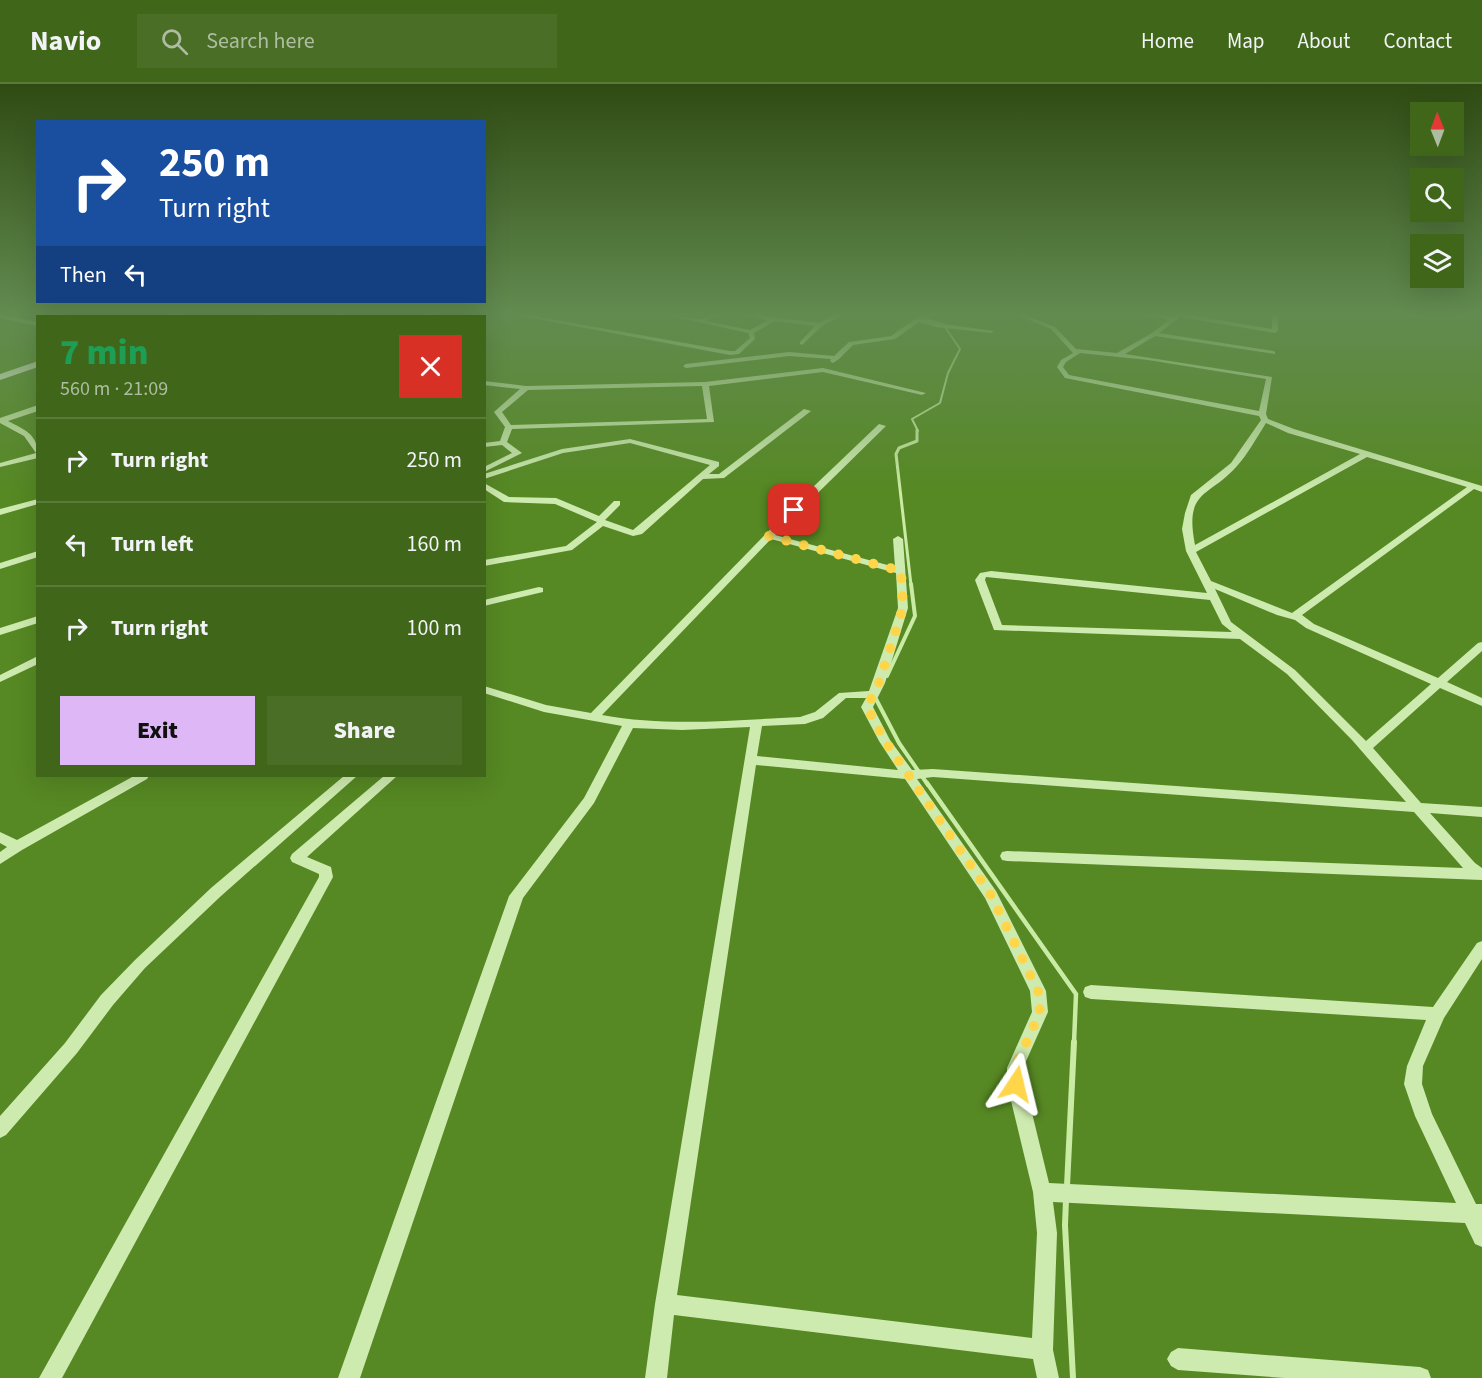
<!DOCTYPE html>
<meta charset="utf-8">
<style>
body{margin:0;font-family:"Source Sans 3",sans-serif;background:#4b6e27;color:#f1f3f6;height:100vh;display:flex;flex-direction:column;font-size:22px;white-space:nowrap}
*{box-sizing:border-box;margin:0}
p{font-size:20px;color:#aebda2}
.icon{flex:none;width:33px;height:33px;fill:none;stroke:currentColor;stroke-width:2;stroke-linecap:round;stroke-linejoin:round}
.map{position:relative;flex:1;overflow:hidden}
.side{position:absolute;left:36px;top:231px;width:450px;height:462px;display:flex;flex-direction:column;background:#40661a;border-radius:0px;box-shadow:0 6px 24px #0002}
.side>*{flex:none}
.top-card{position:absolute;left:36px;top:36px;width:450px;height:183px;border-radius:0px;box-shadow:0 6px 24px #0002;background:#1a4fa0;color:#fff;overflow:hidden}
.needle{width:39px;rotate:359deg}
.tools{position:absolute;left:1410px;top:18px;display:grid;gap:12px}
.tools a{display:grid;place-items:center;width:54px;height:54px;border-radius:0px;background:#40661a;box-shadow:0 6px 24px #0002;font-size:30px}
.pin{position:absolute;display:grid;place-items:center;width:51px;height:51px;color:#fff;margin:-26px;border-radius:12px;box-shadow:0 3px 9px #0006}
.me{position:absolute;width:66px;margin:-33px;rotate:10deg;stroke-linejoin:round;filter:drop-shadow(0 0 4px #0008)}
.turn{display:flex;align-items:center;gap:21px;height:126px;padding:0 24px;font-size:27px}
.turn .icon{width:78px;height:78px;stroke-width:2.5}
.turn b{display:block;font-size:42px;line-height:51px}
.then{display:flex;align-items:center;height:57px;padding:0 24px;background:#0003;gap:12px;font-size:22px}
.round{display:grid;place-items:center;flex:none;width:63px;height:63px;border-radius:0px;background:#4b6e27}
.headline{display:flex;align-items:center;justify-content:space-between;height:102px;padding:0 24px}
h1{font-size:36px;font-weight:800;line-height:45px;color:#1e9e55}
.primary-button{display:flex;gap:12px;margin-top:auto;padding:12px 24px}
.primary-button a{flex:1;height:69px;border-radius:0px;background:#deb8f6;color:#111;font-size:24px;font-weight:800;line-height:69px;text-align:center}
.primary-button a+a{background:#4b6e27;color:#f1f3f6}
ul{padding:0;list-style:none}
li{display:flex;align-items:center;gap:18px;height:84px;padding:0 24px;border-top:2px solid #597a39}
li div{flex:1}
li b{display:block;font-size:22px}
li em{font-style:normal}
header{display:flex;align-items:center;gap:36px;box-sizing:border-box;height:84px;padding:0 30px;background:#40661a;border-bottom:2px solid #597a39}
header strong{font-size:28px}
nav{display:flex;gap:33px;margin-inline-start:auto;font-size:21px}
.search{width:420px;height:54px;background:#4b6e27;display:flex;align-items:center;gap:15px;box-sizing:border-box;padding:0 21px;border-radius:0px;color:#aebda2;font-size:22px}
.map>svg:first-child{display:block}
.lines{fill:none;stroke-linecap:round;stroke-linejoin:round}
.stream-far4{stroke:#c9eba3;stroke-width:2}
.stream-far3{stroke:#c9eba3;stroke-width:3}
.stream-far2{stroke:#c9eba3;stroke-width:4}
.stream-far1{stroke:#c9eba3;stroke-width:4.5}
.stream{stroke:#c9eba3;stroke-width:6}
.minor{fill:#cdeaaf;fill-rule:evenodd}
.major{fill:#f8fef2;fill-rule:evenodd}
.route{stroke:#ffd54a;stroke-width:10;stroke-dasharray:0 18}
</style>
<header>
<strong>Navio</strong>
<div class="search"><svg class="icon" aria-label="search" viewBox="0 0 24 24"><circle cx="10" cy="10" r="6"/><path d="M15 15l6 6"/></svg>Search here</div>
<nav><a>Home</a><a>Map</a><a>About</a><a>Contact</a></nav>
</header>
<div class="map">
<svg width="1482" height="1294" viewBox="0 0 1482 1294">
<rect width="100%" height="100%" fill="#568823"/>
<g class="lines">
<!-- stream-far4 -->
<path class="stream-far4" d="M918,347L912,335L940,319L948,289L960,265L943,240L925,235L936,228"/>
<!-- stream-far3 -->
<path class="stream-far3" d="M911,501L896,370L899,364L917,357V346"/>
<!-- stream-far2 -->
<g class="stream-far2">
<path d="M887,592L915,532L911,500"/>
<path d="M876,615L899,659L928,701"/>
</g>
<!-- stream-far1 -->
<path class="stream-far1" d="M927,699L1076,910L1074,959"/>
<!-- stream -->
<g class="stream">
<path d="M1067,1102L1074,958"/>
<path d="M1066,1116L1065,1141L1073,1294"/>
</g>
<!-- minor -->
<g class="minor">
<path d="M66,228H75L60,232H52Z"/>
<path d="M253,228H264L281,232H271Z"/>
<path d="M343,228H351L340,232H332Z"/>
<path d="M433,228H441L430,232H423Z"/>
<path d="M500,228H511L730,267H735L750,254L748,249L654,228C669,227 685,236 699,235C707,235 714,228 723,228L706,237L750,246L768,236L726,228H739L819,239L839,228H845V230L822,242L802,261L800,260V258L815,242L775,237L754,249L755,255L739,270L730,271Z"/>
<path d="M925,228H931L923,235L937,239L994,247L991,249L936,243L919,238L895,255L853,261L839,275L833,279L830,277L831,275L789,272L686,284L683,282L686,280L789,268L834,272L849,258L891,252Z"/>
<path d="M1009,228H1017L1055,243L1076,265L1117,269L1152,249L1169,236L1131,228L1173,233L1180,228H1186L1184,230L1272,245V228H1278V247L1275,249L1180,233L1159,249L1273,267L1275,268V270L1155,252L1125,270L1272,293L1266,330L1268,335L1294,345L1482,402V408L1474,405L1302,531L1314,540L1438,594L1478,559L1482,558V567L1447,598L1482,614V622L1440,604L1373,664L1421,719L1482,723V733L1430,729L1475,779L1482,784V796L1007,777L1002,776L1000,772L1002,768L1007,767L1463,784L1414,728L933,693L917,695L996,807L1046,907L1048,928L1023,984L1025,1000L1049,1099L1456,1119L1415,1032L1404,1000L1407,982L1426,936L1091,915L1085,913L1083,908L1085,903L1091,901L1433,923L1477,859L1482,857V875L1444,934L1423,982L1422,1000L1432,1030L1476,1120H1482V1163L1475,1160L1465,1139L1053,1118L1057,1149L1053,1266L1059,1294H1037L1033,1275L674,1231L667,1294H645L655,1220L750,643L682,646L633,644L594,719L523,814L360,1294H338L509,812L584,714L622,642L544,628L484,609V602L546,621L591,629L791,424L879,340L886,342L775,451L895,483L893,455L898,452L903,455L908,524L885,599L873,623L890,656L912,686L933,685L1406,718L1352,656L1287,590L1240,555L994,546L975,496L980,489L991,487L1207,509L1186,467L1182,445L1185,429L1191,411L1231,379L1261,336L1259,332L1065,294L1057,283L1061,276L1073,269L1051,245ZM1080,269L1148,276L1266,295L1259,327L1069,291L1063,283L1066,278ZM1266,339L1288,349L1360,370L1195,461C1184,405 1209,414 1237,382C1248,370 1257,353 1266,339ZM1367,373L1467,403L1292,529L1211,497L1196,468ZM771,455L896,489L898,524L869,607L839,609L815,628L800,633C734,636 667,643 602,631ZM986,493L1210,516L1222,540L1232,548L1002,541L985,496ZM1215,505L1277,531L1295,536L1306,544L1431,600L1366,657L1295,586L1231,538ZM846,614H866L861,623L879,657L898,686L757,672L762,642L805,640L823,634ZM756,681L905,695L985,814L1030,907L1032,928L1007,984V1000L1033,1108L1037,1149L1032,1254L677,1211Z"/>
<path d="M0,230L38,238V242L0,234Z"/>
<path d="M823,284L926,309L922,311L823,288L709,302L714,338L512,345L507,358L522,369L484,388V383L512,369L502,361L484,363V359L500,357L505,343L494,328L520,305L484,301V297L526,302L705,298ZM702,302L707,335L511,341L502,328L528,306Z"/>
<path d="M35,322H38V327L8,337C27,347 38,350 38,374L0,383V379L36,369L24,352L0,339V334Z"/>
<path d="M804,325L811,327L724,394L703,395L642,450L633,452L603,442L572,466L484,482V476L566,462L597,438L555,420L504,418L484,405V399L509,413L556,414L599,432L614,417H620V421L605,436L633,446L710,381L630,359L563,369L484,395V390L562,365L630,355L719,378V382L709,390H719Z"/>
<path d="M38,415V420L0,431V425Z"/>
<path d="M38,467V473L0,485V479Z"/>
<path d="M539,503L543,504V508L484,522V516Z"/>
<path d="M38,532V539L0,551V544Z"/>
<path d="M38,572V580L0,598V591Z"/>
<path d="M134,692H149L147,695L22,766L0,780V768L7,763L0,759V748L17,756Z"/>
<path d="M344,692H357L221,812L145,884L113,921L77,969L6,1051L0,1054V1032L65,959L101,911L135,876L211,804Z"/>
<path d="M384,692H397L307,773L331,783L333,793L62,1294H39L319,793V790L292,778L290,774L292,770Z"/>
<path d="M1178,1264L1420,1283L1428,1286L1431,1294H1284L1178,1286L1171,1282L1167,1275L1171,1268Z"/>
</g>
<!-- major -->
<g class="major">
<path d="M175,228H187L176,232H165Z"/>
<path d="M38,277V283L0,296V290Z"/>
</g>
</g>
<!-- sky -->
<linearGradient id="sky" x2="0" y2="1"><stop stop-color="#2f4b13"/><stop offset="0.56" stop-color="#628b50"/><stop offset="1" stop-color="#628b50" stop-opacity="0"/></linearGradient>
<rect width="1482" height="409" fill="url(#sky)"/>
<g class="lines">
<!-- route -->
<path class="route" d="M794,426L769,452L901,487L903,524L879,599L867,623L885,657L991,811L1038,907L1040,928L1015,984L1016,1000"/>
</g>
</svg>
<div class="tools">
<a><svg class="needle" viewBox="-14 -14 28 28"><path d="M0-13l5 13h-10z" fill="#e53935"/><path d="M0 13l5-13h-10z" fill="#aebda2"/></svg></a>
<a><svg class="icon" aria-label="search" viewBox="0 0 24 24"><circle cx="10" cy="10" r="6"/><path d="M15 15l6 6"/></svg></a>
<a><svg class="icon" aria-label="layers" viewBox="0 0 24 24"><path d="M12 4l9 5-9 5-9-5zM3 14l9 5 9-5"/></svg></a>
</div>
<div class="pin" style="left:794px;top:426px;background:#d93025"><svg class="icon" aria-label="arrive" viewBox="0 0 24 24"><path d="M6 21V4h12l-3 4 3 4H6"/></svg></div>
<svg class="me" style="left:1016px;top:1000px" viewBox="-20 -20 40 40"><path d="M0-17L14 15 0 8-14 15z" fill="#ffd54a" stroke="#fff" stroke-width="4"/></svg>
<div class="top-card">
<div class="turn"><svg class="icon" aria-label="right" viewBox="0 0 24 24"><path d="M7 20v-9h11M14 6l5 5-5 5"/></svg><div><b>250 m</b>Turn right</div></div>
<div class="then">Then<svg class="icon" aria-label="left" viewBox="0 0 24 24"><path d="M17 20v-9H6M10 6l-5 5 5 5"/></svg></div>
</div>
<section class="side">
<div class="headline"><div><h1>7 min</h1><p>560 m · 21:09</p></div><a class="round" style="background:#d93025;color:#fff"><svg class="icon" aria-label="close" viewBox="0 0 24 24"><path d="M6 6l12 12M18 6L6 18"/></svg></a></div>
<ul>
<li><svg class="icon" aria-label="right" viewBox="0 0 24 24"><path d="M7 20v-9h11M14 6l5 5-5 5"/></svg><div><b>Turn right</b></div><em>250 m</em></li>
<li><svg class="icon" aria-label="left" viewBox="0 0 24 24"><path d="M17 20v-9H6M10 6l-5 5 5 5"/></svg><div><b>Turn left</b></div><em>160 m</em></li>
<li><svg class="icon" aria-label="right" viewBox="0 0 24 24"><path d="M7 20v-9h11M14 6l5 5-5 5"/></svg><div><b>Turn right</b></div><em>100 m</em></li>
</ul>
<div class="primary-button"><a>Exit</a><a>Share</a></div>
</section>
</div>
